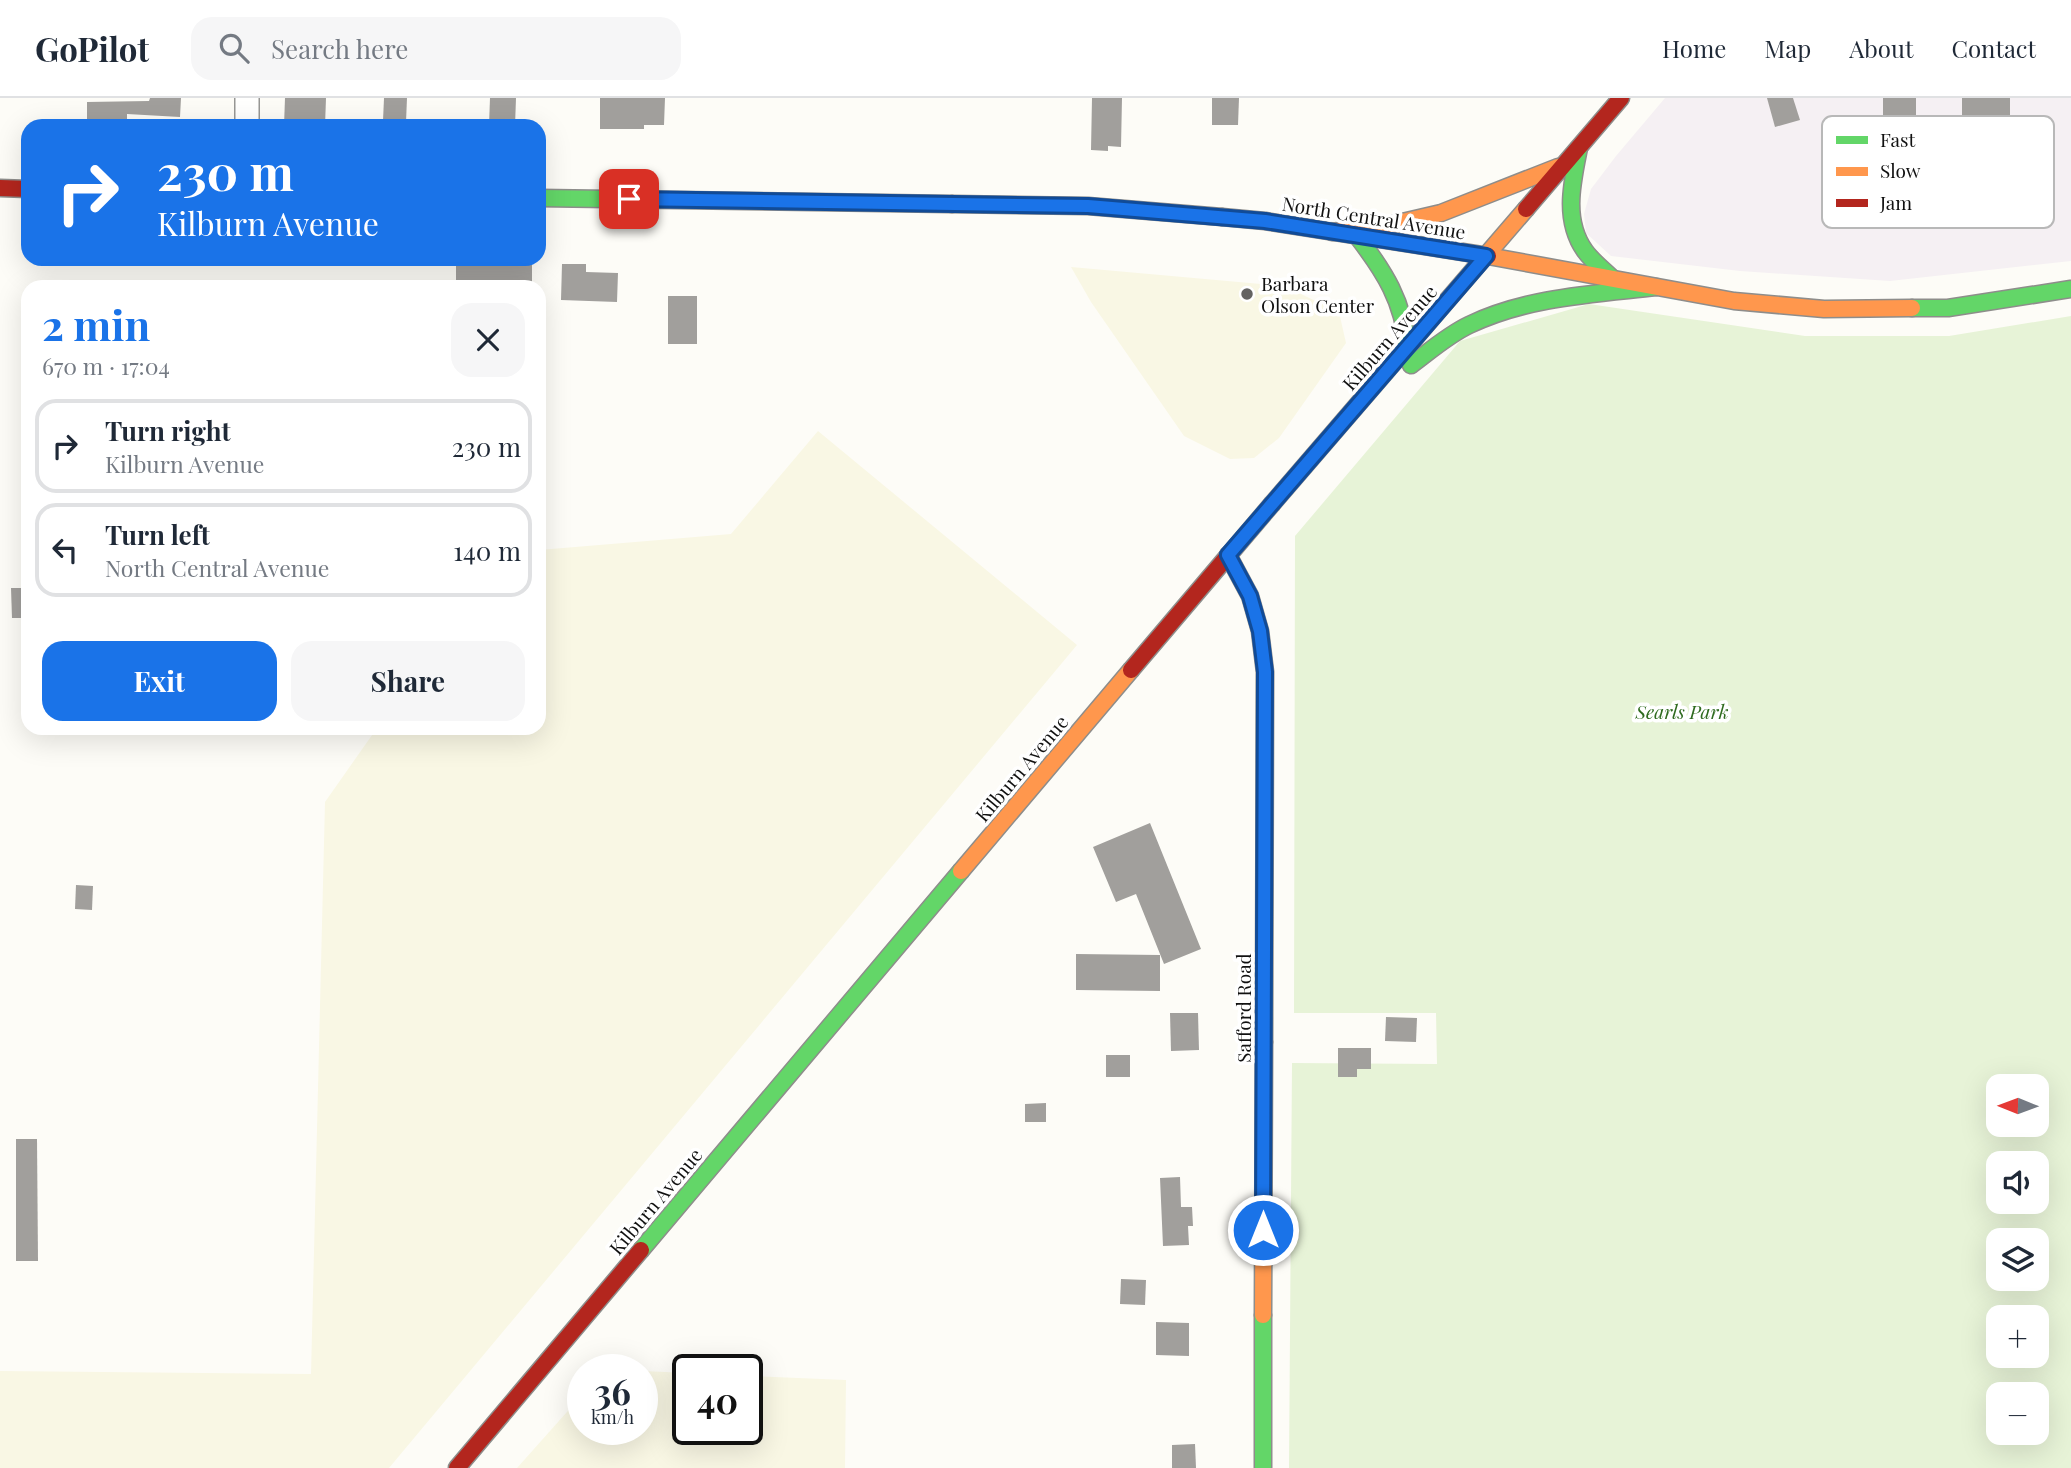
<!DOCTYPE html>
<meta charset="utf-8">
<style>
body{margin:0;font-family:"Playfair Display",serif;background:#f6f6f7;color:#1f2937;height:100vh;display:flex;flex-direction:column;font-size:26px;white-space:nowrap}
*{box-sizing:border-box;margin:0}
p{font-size:23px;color:#747a83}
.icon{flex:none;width:38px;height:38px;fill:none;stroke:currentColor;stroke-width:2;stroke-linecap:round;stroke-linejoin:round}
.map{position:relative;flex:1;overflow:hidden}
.details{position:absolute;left:21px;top:182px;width:525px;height:455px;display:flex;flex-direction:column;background:#fff;border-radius:21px;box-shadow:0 7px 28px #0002}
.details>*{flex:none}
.hud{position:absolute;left:21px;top:21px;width:525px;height:147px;border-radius:21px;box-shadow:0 7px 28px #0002;background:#1a73e8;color:#fff;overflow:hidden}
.needle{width:46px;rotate:271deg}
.tools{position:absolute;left:1986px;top:976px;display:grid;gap:14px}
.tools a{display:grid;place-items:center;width:63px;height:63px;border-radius:14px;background:#fff;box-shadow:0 7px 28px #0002;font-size:35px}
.speed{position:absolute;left:567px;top:1256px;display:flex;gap:14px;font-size:35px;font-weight:700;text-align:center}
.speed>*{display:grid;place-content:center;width:91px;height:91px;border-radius:50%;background:#fff;box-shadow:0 7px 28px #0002;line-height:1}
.speed small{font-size:18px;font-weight:400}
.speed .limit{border:4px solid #111;border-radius:10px;background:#fff;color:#111}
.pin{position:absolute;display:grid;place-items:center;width:60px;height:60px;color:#fff;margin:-30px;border-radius:14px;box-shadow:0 4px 10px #0006}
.me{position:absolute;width:77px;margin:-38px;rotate:0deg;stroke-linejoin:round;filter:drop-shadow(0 0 5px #0008)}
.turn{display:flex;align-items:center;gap:24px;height:147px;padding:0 21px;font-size:32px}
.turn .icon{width:91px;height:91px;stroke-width:2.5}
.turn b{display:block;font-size:49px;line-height:60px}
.round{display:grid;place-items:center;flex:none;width:74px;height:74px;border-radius:21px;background:#f6f6f7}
.overview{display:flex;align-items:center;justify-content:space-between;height:119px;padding:0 21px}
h1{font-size:42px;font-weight:700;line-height:52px;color:#1a73e8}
.primary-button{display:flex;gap:14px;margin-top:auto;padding:14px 21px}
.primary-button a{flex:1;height:80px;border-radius:21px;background:#1a73e8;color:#fff;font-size:28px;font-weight:700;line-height:80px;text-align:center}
.primary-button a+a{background:#f6f6f7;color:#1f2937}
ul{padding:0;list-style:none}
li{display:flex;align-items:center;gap:21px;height:94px;margin:0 14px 10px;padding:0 7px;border:4px solid #e0e1e3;border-radius:21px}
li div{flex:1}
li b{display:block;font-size:26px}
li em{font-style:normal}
header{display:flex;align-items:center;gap:42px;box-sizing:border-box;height:98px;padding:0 35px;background:#fff;border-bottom:2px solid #e0e1e3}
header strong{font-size:33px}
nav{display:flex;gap:38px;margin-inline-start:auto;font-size:24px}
.search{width:490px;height:63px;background:#f6f6f7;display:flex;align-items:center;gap:18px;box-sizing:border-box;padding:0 24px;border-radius:21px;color:#747a83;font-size:26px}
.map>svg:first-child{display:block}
.industrial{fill:#f5f0f3}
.farmland{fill:#f9f7e4}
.green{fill:#e7f3d7;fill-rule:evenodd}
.building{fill:#a19f9c}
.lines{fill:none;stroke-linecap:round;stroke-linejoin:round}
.street-casing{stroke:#979795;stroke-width:26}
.fast-casing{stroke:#8e8d8b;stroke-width:19}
.slow-casing{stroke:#8e8d8b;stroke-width:19}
.jam-casing{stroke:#8e8d8b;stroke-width:19}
.street{stroke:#fffffe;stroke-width:23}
.fast{stroke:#63d668;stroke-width:16}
.slow{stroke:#ff974d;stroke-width:16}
.jam{stroke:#b3261e;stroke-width:16}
.route-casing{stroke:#114b97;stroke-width:18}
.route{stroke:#1a73e8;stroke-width:12}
.poi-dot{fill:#646362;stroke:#fff;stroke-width:2.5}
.labels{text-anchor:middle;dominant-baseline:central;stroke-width:7;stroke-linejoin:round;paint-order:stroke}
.street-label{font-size:19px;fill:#111;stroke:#fff}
.poi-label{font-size:19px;fill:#111;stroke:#fff;text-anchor:start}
.park-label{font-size:19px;font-style:italic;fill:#2f6b1f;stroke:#fff}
.key{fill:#fff;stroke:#b8b8b8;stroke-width:2}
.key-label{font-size:19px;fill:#111}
</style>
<header>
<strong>GoPilot</strong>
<div class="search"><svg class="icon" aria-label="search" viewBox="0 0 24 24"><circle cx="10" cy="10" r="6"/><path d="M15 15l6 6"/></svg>Search here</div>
<nav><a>Home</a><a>Map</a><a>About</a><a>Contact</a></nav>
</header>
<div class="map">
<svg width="2071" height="1370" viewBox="0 0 2071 1370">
<rect width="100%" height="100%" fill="#fdfcf7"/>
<!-- industrial -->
<path class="industrial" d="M1665,0H2071V163L1890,183L1740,173L1611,158L1586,135L1584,116L1591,91L1616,58Z"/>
<!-- farmland -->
<g class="farmland">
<path d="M1071,169L1284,188L1339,214L1346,245L1279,340L1254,360L1230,361L1184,338L1091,204Z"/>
<path d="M818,333L1077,547L389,1370H0V1273L311,1276L325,704L377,630H539V452L731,436Z"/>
<path d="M642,1273L688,1275V1332H747V1278L846,1282L845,1370H517L583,1296V1332H642Z"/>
</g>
<!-- green -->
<path class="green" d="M1589,206L1805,238H1949L2071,218V1370H1289L1292,965L1437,966L1436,915H1294L1295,438L1460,243ZM1998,989H2037V1027H1998ZM1998,1066H2037V1104H1998ZM1998,1143H2037V1181H1998ZM1998,1220H2037V1258H1998ZM1998,1297H2037V1335H1998Z"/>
<!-- building -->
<g class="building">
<path d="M150,0H181L180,19L127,16V28H87V4L149,3Z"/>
<path d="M285,0H326L325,28H284Z"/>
<path d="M384,0H407L406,24L383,23Z"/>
<path d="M490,0H516L515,28H489Z"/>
<path d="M600,0H665L664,27H644V31H600Z"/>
<path d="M1092,0H1122L1121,49L1108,48V53L1091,52Z"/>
<path d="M1212,0H1239L1238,27H1212Z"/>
<path d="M1767,0H1793L1800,22L1775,29Z"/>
<path d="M1883,0H1916V29L1883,28Z"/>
<rect x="1962" y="0" width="48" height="30"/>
<rect x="456" y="164" width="76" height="25"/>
<path d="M562,166H586V174L618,175L617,204L561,202Z"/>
<rect x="668" y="198" width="29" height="48"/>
<path d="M11,490H28V520H12Z"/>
<path d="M1150,725L1201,851L1164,866L1136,796L1116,804L1093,749Z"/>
<path d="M76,787L93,788L92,812L75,811Z"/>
<path d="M1076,856L1160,857V893L1076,892Z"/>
<path d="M1170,915H1198L1199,952L1171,953Z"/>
<path d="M1386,919L1417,920L1416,944L1385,943Z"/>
<path d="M1338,950H1371V971H1357V979H1338Z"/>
<rect x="1106" y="957" width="24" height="22"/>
<path d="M1046,1005V1024H1025V1006Z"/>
<path d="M16,1041H37L38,1163H16Z"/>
<path d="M1180,1079L1181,1109H1192L1193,1128H1188L1189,1147L1163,1148L1160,1080Z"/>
<path d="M1121,1181L1146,1182L1145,1207L1120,1206Z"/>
<path d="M1156,1224L1189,1225V1258L1156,1257Z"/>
<path d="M1195,1346L1196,1370H1172V1347Z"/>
</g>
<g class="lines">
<!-- street casing -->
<g class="street-casing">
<path id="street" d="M247,28V0"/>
</g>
<!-- fast casing -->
<g class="fast-casing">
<g id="fast">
<path d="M1579,50C1572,85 1563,122 1585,153C1593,164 1604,172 1613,181"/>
<path d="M539,100L952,106"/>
<path d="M1357,138C1384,173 1404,204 1407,249"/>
<path d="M1912,210H1948L2071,191"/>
<path d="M1411,267C1430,253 1448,237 1469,227C1527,199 1594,196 1656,189"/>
<path d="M1228,457L1250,498L1260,533L1265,574L1264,944"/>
<path d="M641,1152L961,773"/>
<path d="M1263,1370V1217"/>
</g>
</g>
<!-- slow casing -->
<g class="slow-casing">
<g id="slow">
<path d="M952,106L1088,108L1222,119"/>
<path d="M1332,134L1398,125L1441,115L1558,69"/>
<path d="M1488,158L1734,203L1824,211L1912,210"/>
<path d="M1272,406L1526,111"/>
<path d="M961,773L1131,572"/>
<path d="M1263,1217L1264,944"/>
</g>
</g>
<!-- jam casing -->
<g class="jam-casing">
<g id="jam">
<path d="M0,90L28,91"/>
<path d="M1526,111L1621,0"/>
<path d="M1222,119L1265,123L1488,158"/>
<path d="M1131,572L1272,406"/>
<path d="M457,1370L641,1152"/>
</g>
</g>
<!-- street -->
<use href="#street" class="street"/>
<!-- fast -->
<use href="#fast" class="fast"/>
<!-- slow -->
<use href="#slow" class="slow"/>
<!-- jam -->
<use href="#jam" class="jam"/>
</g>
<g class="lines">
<!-- route casing -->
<g class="route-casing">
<path id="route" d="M629,101L1088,108L1265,123L1486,158L1228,457L1250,498L1260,533L1265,574L1263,1132"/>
</g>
<!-- route -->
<use href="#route" class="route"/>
</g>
<!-- markers -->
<circle class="poi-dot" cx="1247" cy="196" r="7"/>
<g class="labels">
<!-- street labels -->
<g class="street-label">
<text transform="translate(1374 119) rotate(9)">North Central Avenue</text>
<text transform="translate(1389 239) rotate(-49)">Kilburn Avenue</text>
<text transform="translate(1021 670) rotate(-50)">Kilburn Avenue</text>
<text transform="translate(1243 910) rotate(-90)">Safford Road</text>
<text transform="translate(655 1103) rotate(-50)">Kilburn Avenue</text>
</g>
<!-- poi labels -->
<g class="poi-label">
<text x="1261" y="185">Barbara<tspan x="1261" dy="22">Olson Center</tspan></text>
</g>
<!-- park labels -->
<g class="park-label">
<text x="1682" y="613">Searls Park</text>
</g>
</g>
<!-- legend -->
<rect x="1822" y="18" width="232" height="112" rx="10" class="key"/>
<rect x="1836" y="38" width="32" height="8" fill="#63d668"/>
<rect x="1836" y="69" width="32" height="9" fill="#ff974d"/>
<rect x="1836" y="101" width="32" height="8" fill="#b3261e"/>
<g class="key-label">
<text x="1880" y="49">Fast</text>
<text x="1880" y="80">Slow</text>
<text x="1880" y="112">Jam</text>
</g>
</svg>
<div class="tools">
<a><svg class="needle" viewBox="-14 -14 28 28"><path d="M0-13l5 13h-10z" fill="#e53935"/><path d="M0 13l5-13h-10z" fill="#747a83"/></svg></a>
<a><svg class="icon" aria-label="sound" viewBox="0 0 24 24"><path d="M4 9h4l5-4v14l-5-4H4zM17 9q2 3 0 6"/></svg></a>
<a><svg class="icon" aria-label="layers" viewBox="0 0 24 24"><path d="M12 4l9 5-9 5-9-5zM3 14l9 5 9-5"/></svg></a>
<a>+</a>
<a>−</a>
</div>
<div class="speed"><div>36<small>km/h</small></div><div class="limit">40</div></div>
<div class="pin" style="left:629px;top:101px;background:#d93025"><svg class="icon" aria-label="arrive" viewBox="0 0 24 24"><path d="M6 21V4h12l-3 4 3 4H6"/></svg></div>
<svg class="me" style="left:1263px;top:1132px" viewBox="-20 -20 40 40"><circle r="17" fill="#1a73e8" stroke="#fff" stroke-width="3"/><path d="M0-11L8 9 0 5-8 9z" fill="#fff"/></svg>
<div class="hud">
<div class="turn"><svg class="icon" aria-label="right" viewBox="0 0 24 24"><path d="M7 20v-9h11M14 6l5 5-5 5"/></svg><div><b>230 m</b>Kilburn Avenue</div></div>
</div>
<section class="details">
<div class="overview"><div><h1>2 min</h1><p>670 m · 17:04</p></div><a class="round"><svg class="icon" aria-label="close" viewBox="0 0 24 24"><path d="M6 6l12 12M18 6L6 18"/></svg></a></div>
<ul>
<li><svg class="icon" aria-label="right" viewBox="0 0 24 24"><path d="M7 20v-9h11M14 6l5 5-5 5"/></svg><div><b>Turn right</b><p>Kilburn Avenue</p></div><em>230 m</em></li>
<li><svg class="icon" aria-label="left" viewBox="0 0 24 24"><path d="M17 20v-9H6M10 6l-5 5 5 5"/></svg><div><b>Turn left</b><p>North Central Avenue</p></div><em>140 m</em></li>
</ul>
<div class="primary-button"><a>Exit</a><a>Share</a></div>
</section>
</div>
